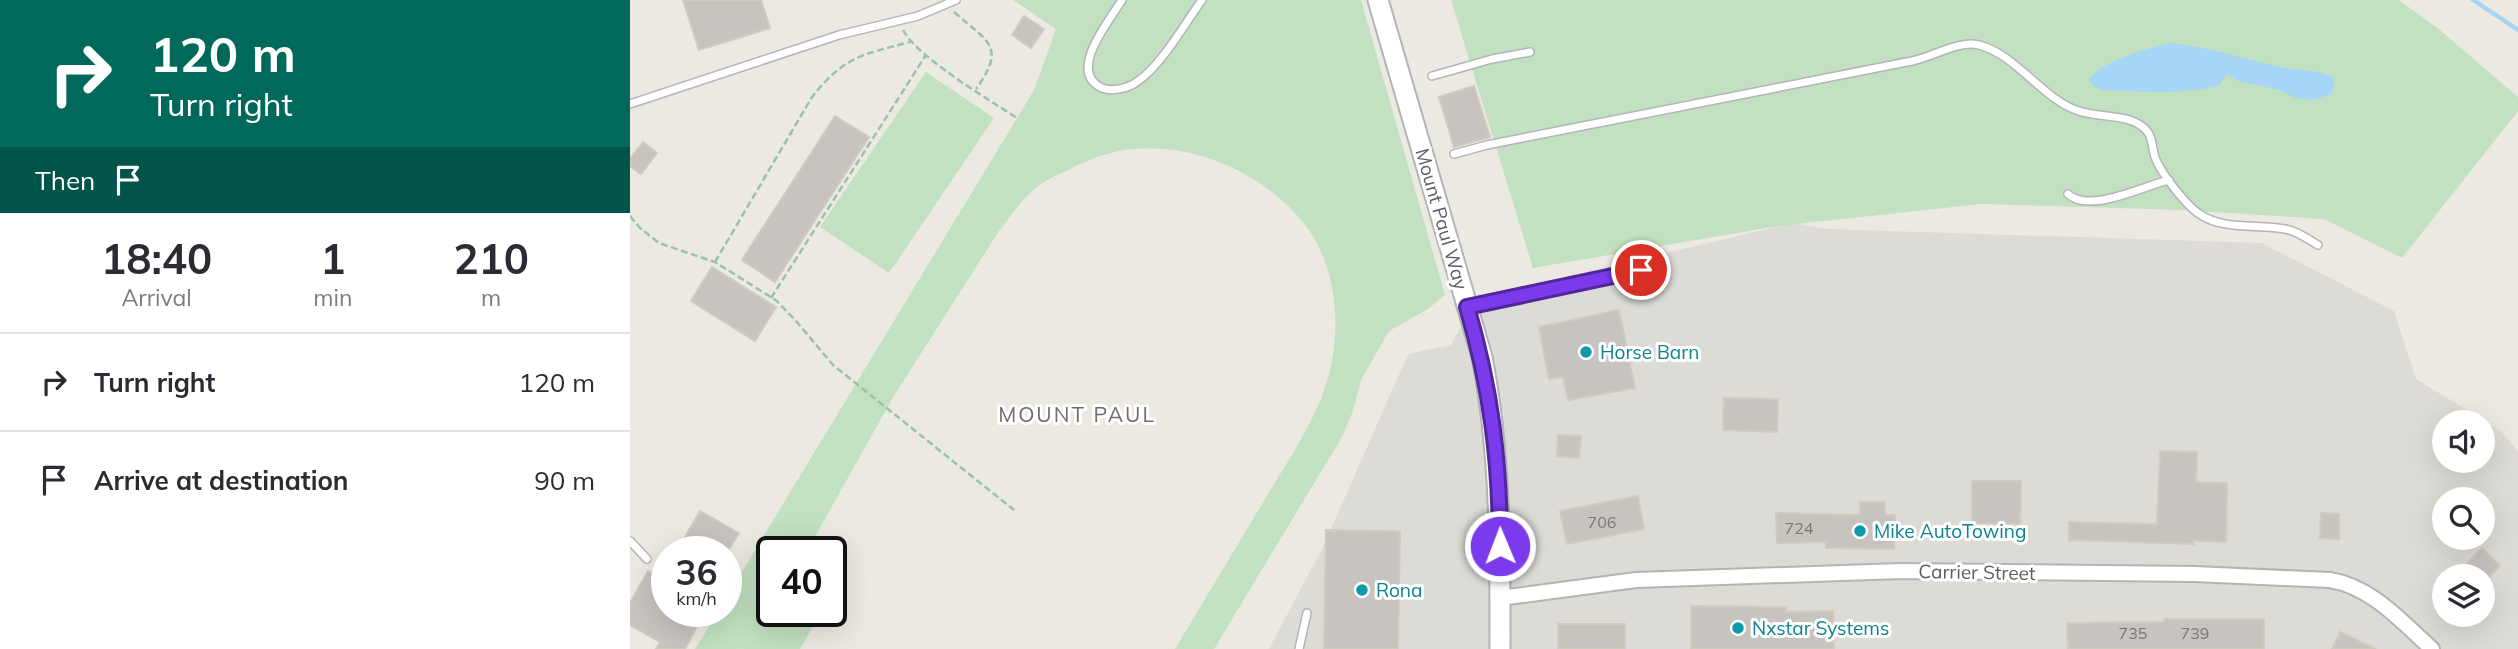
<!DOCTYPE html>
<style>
:root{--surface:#fff;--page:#f2f2f3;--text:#2b2b33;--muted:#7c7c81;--line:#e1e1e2}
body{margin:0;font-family:Mulish,sans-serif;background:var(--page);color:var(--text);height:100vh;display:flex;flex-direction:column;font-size:26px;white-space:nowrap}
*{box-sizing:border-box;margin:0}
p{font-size:23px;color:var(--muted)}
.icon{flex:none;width:38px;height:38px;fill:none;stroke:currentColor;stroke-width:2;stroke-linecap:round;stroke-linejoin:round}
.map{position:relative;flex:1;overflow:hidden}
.side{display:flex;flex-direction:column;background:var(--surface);width:630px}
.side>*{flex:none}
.top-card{background:#00695c;color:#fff;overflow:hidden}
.controls{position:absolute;left:1802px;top:410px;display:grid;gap:14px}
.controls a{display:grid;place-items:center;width:63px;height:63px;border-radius:50%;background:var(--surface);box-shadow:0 7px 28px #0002;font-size:35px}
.speed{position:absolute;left:21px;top:536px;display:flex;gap:14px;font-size:35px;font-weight:700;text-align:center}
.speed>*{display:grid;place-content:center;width:91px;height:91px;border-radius:50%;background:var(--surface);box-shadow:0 7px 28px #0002;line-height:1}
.speed small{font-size:18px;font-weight:400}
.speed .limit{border:4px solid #111;border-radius:10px;background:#fff;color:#111}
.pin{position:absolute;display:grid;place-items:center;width:60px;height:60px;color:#fff;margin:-30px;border:4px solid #fff;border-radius:50%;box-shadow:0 2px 7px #0007}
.me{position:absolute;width:77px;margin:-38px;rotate:359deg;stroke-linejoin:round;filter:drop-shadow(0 0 5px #0008)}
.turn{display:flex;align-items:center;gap:24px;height:147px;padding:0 35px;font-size:32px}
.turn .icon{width:91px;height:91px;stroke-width:2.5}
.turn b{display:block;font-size:49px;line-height:60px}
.then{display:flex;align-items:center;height:66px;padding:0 35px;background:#0003;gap:14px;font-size:26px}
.eta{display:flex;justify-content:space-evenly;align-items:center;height:119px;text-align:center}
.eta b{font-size:42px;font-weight:700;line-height:49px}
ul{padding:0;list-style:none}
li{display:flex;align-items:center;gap:21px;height:98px;padding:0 35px;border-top:2px solid var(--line)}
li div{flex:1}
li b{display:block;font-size:26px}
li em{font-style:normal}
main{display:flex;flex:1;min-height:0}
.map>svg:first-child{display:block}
.industrial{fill:#dddbd6;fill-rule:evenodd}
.green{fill:#c1e1c0}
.water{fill:#a7d5f6}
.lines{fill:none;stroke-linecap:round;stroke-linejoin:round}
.stream{stroke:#a7d5f6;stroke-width:4.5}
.building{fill:#c7c4bf;stroke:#d0cbc1;stroke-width:2}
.lane-casing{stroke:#b2b4b8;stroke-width:10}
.street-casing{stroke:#b2b4b8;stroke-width:18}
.secondary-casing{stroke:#b1b5b8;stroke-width:23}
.path{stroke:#9ac2a5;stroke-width:2.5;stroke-dasharray:7 3.5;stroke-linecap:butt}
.lane{stroke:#fff;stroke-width:7}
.street{stroke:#fff;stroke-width:14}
.secondary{stroke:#fff;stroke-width:19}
.route-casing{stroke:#51269a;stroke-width:18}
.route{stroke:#7c3aed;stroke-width:12}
.culture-dot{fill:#0f9aa8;stroke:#fff;stroke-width:2.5}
.labels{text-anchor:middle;stroke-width:6;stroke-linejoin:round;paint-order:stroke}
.number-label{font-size:16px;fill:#757878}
.street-label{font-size:19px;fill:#5a5e61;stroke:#fff}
.culture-label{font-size:19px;fill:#0d838f;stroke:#fff;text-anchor:start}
.neighbourhood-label{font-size:21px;letter-spacing:2px;fill:#6b6f73;stroke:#fff}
</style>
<main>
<section class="side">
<div class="top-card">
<div class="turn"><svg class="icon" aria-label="right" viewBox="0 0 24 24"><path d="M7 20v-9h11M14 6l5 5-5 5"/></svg><div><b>120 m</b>Turn right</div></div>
<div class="then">Then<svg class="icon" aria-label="arrive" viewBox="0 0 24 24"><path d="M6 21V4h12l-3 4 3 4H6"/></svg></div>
</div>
<div class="eta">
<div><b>18:40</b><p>Arrival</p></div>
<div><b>1</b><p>min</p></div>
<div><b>210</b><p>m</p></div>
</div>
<ul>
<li><svg class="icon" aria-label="right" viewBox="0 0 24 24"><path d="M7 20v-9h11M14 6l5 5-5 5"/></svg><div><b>Turn right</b></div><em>120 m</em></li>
<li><svg class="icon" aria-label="arrive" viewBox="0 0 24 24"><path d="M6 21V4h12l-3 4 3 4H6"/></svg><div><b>Arrive at destination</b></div><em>90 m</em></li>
</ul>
</section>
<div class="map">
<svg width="1888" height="649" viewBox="0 0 1888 649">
<rect width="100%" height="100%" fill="#ece9e2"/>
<path class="industrial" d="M1163,223L1198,229L1632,243L1764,311L1786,379L1871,431L1888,452V649H639L694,545L778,354L821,345L839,312L862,294ZM1815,422H1853V460H1815ZM1815,499H1853V537H1815ZM1815,576H1853V614H1815Z"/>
<g class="green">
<path d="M383,0H731L815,295L798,309L759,331L731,380L723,411L712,437L584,649H545C574,601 603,552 632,504C661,455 698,406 704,347C709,307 701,259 676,226C635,172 557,138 489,151C470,155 451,163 434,172C427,175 418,179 411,184C394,196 381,215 369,231L262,399L177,551H142V611H192L170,649H65L89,611H96V598L404,90L426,29Z"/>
<path d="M821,0H1769L1810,30L1888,97V111L1772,258L1694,219L1553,210L1351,204L1148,226L903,268Z"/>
<path d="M296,72L364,118L259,273L190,227Z"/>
</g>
<path class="water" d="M1539,43C1579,46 1617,61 1656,68C1673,71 1689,70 1704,78V87L1701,94L1684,100L1665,98L1650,90L1609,81L1598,75L1593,78L1591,84C1565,96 1501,91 1471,90L1463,86L1458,79C1477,59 1513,50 1539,43Z"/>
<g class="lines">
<path class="stream" d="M1843,0L1888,30"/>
</g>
<g class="building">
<path d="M53,0H131L140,28L69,50Z"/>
<path d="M394,16L414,29L401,48L382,35Z"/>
<path d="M844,86L860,137L824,147L809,97Z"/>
<path d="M205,116L239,137L145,282L112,260Z"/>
<path d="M13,142L27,153L11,174L0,166V159Z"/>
<path d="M82,267L146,307L125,341L61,301Z"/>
<path d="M989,310L1005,388L938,400L933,377L919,379L909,327Z"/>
<path d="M1094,398L1148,399L1147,432L1093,430Z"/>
<path d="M928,435L951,436L949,458L927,456Z"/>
<path d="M1530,451L1567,452L1566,482L1597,483L1596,542L1564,541V544L1439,540V522L1527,524Z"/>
<path d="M1342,481H1391L1390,524L1342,523Z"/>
<path d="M1008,496L1014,529L937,544L930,511Z"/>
<path d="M1230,502H1255V515H1265L1264,549L1196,548V542L1147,543L1146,513L1230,515Z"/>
<path d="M70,511L109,533L98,551H47Z"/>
<path d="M1691,513L1709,514V539L1690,538Z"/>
<path d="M696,530L770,531L768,649H694Z"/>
<path d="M1852,548L1870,566L1860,576H1825Z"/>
<path d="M18,571L37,581V611H75L55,649H26L30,642L0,625V603Z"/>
<path d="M1061,606L1156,607V612L1203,611L1204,649H1061Z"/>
<path d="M1534,619H1634V649H1438L1437,623L1534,622Z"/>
<rect x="928" y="624" width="67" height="25"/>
<path d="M1710,632L1746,649H1702Z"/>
</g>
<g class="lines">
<defs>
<g id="lane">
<path d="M492,0C480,20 436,72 472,88C483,92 499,88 508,81C530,67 556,22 572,0"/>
<path d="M802,76L862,59L900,52"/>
<path d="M0,104L209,35L288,16L326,0"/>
<path d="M824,154L857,145L1282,61C1303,57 1328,40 1349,45C1385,54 1411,97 1446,110C1468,119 1501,112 1517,131C1523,138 1522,149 1525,157C1530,172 1557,207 1571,215C1594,230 1628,224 1655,229C1667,231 1678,239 1688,245"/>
<path d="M1438,194C1459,214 1513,186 1539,180"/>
<path d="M838,307L1011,270"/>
<path d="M0,541L17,559"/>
<path d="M669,649L677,613"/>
</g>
<path id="street" d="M870,598L1006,580L1271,571L1565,574L1700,580C1742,587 1771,621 1802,649"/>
<path id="secondary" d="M748,0L852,357C871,454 870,551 870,649"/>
</defs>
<use href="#lane" class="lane-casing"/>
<use href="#street" class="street-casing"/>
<use href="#secondary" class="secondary-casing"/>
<g class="path">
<path d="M324,12C358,42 377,46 346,89"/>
<path d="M273,30C287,57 358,99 387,118"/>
<path d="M0,216L10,228L29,243L85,262L147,301L166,321L203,365L384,510"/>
<path d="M85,262L182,97C215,56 231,55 280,42"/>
<path d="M141,298L296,55"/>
</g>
<use href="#lane" class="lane"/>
<use href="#street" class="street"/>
<use href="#secondary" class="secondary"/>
</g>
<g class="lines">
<defs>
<path id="route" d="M870,546C870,461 861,389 837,307L1011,270"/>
</defs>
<use href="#route" class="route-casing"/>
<use href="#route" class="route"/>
</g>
<g class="culture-dot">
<circle cx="956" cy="352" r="7"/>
<circle cx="1230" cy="531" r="7"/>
<circle cx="732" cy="590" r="7"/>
<circle cx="1108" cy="628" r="7"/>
</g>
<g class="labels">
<g class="number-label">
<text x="972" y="528">706</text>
<text x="1169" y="534">724</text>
<text x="1503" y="639">735</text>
<text x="1565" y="639">739</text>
</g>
<g class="street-label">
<text transform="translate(812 219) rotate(74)" y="7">Mount Paul Way</text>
<text transform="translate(1347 572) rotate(1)" y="7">Carrier Street</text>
</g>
<g class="culture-label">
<text x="970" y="359">Horse Barn</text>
<text x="1244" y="538">Mike AutoTowing</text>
<text x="746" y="597">Rona</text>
<text x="1122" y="635">Nxstar Systems</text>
</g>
<g class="neighbourhood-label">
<text x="447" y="422">MOUNT PAUL</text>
</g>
</g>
</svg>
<div class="controls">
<a><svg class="icon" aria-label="sound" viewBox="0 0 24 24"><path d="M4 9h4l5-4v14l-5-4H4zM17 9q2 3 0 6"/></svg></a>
<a><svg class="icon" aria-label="search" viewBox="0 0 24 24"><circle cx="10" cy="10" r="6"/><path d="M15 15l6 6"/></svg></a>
<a><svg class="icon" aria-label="layers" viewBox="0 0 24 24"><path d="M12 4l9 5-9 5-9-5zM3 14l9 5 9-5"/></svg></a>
</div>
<div class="speed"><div>36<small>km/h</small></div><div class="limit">40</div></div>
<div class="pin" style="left:1011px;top:270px;background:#d93025"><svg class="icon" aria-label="arrive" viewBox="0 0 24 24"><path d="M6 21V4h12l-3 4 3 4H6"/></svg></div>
<svg class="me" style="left:870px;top:546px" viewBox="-20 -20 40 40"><circle r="17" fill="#7c3aed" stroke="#fff" stroke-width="3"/><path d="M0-11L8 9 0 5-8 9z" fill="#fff"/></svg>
</div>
</main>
